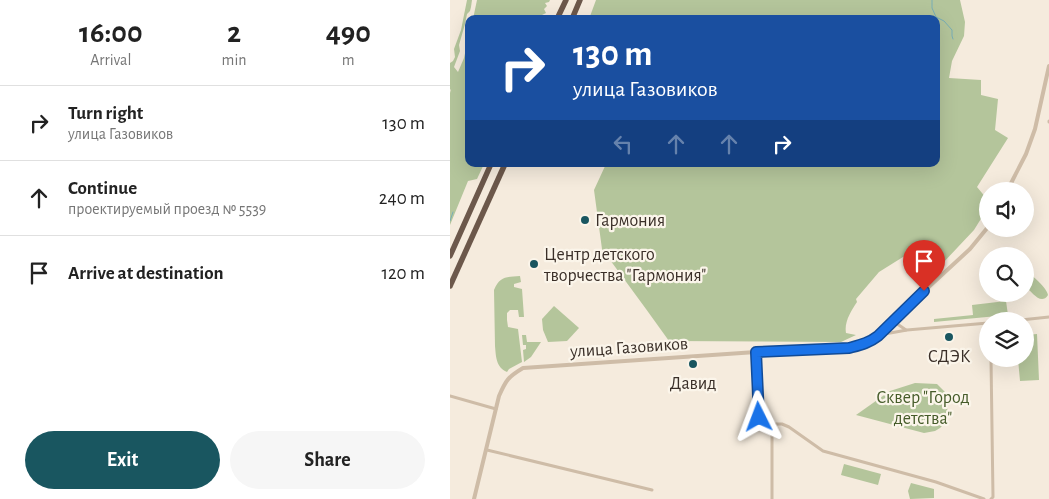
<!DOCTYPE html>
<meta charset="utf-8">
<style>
:root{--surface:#fff;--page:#f6f6f6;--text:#222;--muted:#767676;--line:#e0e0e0;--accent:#195660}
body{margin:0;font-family:"Alegreya Sans",sans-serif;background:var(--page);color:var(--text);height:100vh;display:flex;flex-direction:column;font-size:19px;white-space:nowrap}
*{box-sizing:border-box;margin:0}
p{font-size:16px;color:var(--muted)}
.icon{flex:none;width:28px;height:28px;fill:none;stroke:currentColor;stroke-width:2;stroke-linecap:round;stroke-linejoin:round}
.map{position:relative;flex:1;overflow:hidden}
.details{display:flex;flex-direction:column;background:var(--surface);width:450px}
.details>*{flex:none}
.top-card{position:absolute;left:15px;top:15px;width:475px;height:152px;border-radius:10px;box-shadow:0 5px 20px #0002;background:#1a4fa0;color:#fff;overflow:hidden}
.buttons{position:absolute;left:529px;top:182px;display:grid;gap:10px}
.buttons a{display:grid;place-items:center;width:55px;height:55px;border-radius:50%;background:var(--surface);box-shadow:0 5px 20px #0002;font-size:25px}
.pin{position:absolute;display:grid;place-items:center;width:42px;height:42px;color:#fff;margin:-51px -21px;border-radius:50% 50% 50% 0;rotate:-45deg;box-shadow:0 0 5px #0007}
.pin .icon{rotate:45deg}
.me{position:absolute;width:55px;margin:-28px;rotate:357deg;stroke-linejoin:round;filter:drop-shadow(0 0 4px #0008)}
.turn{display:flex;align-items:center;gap:18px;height:105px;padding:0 25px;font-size:22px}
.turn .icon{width:65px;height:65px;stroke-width:2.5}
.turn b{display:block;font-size:35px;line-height:42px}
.lanes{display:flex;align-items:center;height:48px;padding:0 25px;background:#0003;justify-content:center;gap:25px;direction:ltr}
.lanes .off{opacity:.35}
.eta{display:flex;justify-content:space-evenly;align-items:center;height:85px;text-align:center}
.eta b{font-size:30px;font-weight:700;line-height:35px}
.primary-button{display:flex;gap:10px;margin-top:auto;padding:10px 25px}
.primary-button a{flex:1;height:58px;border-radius:30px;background:var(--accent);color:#fff;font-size:20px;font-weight:700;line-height:58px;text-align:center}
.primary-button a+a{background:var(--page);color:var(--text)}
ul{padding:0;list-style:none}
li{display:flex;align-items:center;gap:15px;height:75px;padding:0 25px;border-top:1px solid var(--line)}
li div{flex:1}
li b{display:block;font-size:19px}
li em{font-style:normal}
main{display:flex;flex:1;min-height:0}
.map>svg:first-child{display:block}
.green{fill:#b4c59b}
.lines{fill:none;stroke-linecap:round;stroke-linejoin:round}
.stream{stroke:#78aeb5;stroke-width:1}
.minor{stroke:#cebca7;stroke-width:3}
.tertiary{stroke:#cebca7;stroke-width:4}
.trunk{stroke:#6c584b;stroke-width:5.5}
.route-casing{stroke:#114b97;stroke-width:12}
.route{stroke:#1a73e8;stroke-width:9}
.poi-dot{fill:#195660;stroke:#fbf5ea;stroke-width:2}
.labels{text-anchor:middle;stroke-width:4.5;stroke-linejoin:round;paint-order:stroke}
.poi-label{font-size:18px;fill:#3a2f28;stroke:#fbf5ea;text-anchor:start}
.street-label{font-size:18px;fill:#3a2f28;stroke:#fbf5ea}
.park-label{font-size:18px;fill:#455b29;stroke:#fbf5ea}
</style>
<main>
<section class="details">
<div class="eta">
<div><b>16:00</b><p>Arrival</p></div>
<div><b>2</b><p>min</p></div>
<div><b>490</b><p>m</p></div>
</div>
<ul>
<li><svg class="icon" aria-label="right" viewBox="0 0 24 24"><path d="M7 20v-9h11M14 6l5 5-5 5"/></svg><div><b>Turn right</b><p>улица Газовиков</p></div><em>130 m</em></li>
<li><svg class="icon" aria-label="ahead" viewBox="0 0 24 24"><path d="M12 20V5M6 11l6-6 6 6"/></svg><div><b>Continue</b><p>проектируемый проезд № 5539</p></div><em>240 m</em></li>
<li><svg class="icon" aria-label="arrive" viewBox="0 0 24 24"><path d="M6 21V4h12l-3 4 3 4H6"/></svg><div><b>Arrive at destination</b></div><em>120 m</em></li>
</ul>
<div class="primary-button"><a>Exit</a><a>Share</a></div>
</section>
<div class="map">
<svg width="599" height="499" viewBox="0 0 599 499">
<rect width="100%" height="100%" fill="#f5ebdd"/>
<g class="green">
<path d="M17,0H22L21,7L20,11L17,14L15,24L9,45L10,51L4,67L8,72L14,58L19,35V164H34L27,179L18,181L0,225V93L1,89L0,90V63L3,61L5,57L4,49L11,30Z"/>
<path d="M27,0H100L99,2L95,3L97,6L94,9L96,13L92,15L89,19H23Z"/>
<path d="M146,0H510L515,22L514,36L502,61L499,78L531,80V95L548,99L545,130L558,138L527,187L537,199V209L524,230L492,264L469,247L429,272L406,299L407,302C401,311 394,322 396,333L406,335L391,342L219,341L196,309L152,249L144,190L156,164H486V19H139Z"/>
<path d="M575,272C582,274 597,288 598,295C591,306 582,292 575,286Z"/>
<path d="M70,276L71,282L64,284V287L72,289L74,317H69L68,310H60L57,313V320L58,327L68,329L72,362L59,369L57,372C46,367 46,357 45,346L44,290C50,276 56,277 70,276Z"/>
<path d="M556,301L558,315L484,322V319L523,315L522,305Z"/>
<path d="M104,306L129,328L117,341L98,342L93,330L92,319Z"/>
<path d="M587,334L589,380L570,381L568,359H575V335Z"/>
<path d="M72,335H76L77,342H91L81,357L74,362L73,350L76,349V345H73Z"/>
<path d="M465,383L487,384L496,393L498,417L495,423L490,428L485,431L474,433L406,415L440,391Z"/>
<path d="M394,464L431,474L428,485L391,475Z"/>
<path d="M461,483L484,489V498L460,499L458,491Z"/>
</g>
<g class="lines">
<g class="stream">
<path d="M482,0V8L486,17L494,21L502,30V36L503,39"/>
<path d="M0,221L3,212"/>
</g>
<g class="minor">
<path d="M599,121V122"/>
<path d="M443,321L456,330"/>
<path d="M560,321L599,317"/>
<path d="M429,335L457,330L538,323"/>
<path d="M306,352L309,417L312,422L316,424H332L339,427L373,451L486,482L534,499"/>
<path d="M541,359L543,497L541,499"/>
<path d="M0,396L46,409"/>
<path d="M322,424V499"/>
<path d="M37,450L202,490"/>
</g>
<g class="tertiary">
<path d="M557,191L576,154L585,129L599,66"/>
<path d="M24,499L49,396C56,380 58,377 73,368L306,352L399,348L412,345L421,341L428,336L457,307L520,249L538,227"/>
</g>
<g class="trunk">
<path d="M107,19L116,0"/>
<path d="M122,19L130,0"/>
<path d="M0,256L41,164"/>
<path d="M0,286L55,164"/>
</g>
</g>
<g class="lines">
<defs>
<path id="route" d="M309,417L306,352L399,348C410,345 419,343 428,336L474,291"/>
</defs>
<use href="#route" class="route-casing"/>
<use href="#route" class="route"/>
</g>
<g class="poi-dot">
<circle cx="135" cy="220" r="5"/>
<circle cx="84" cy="264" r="5"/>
<circle cx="499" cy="337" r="5"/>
<circle cx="243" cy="364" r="5"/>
</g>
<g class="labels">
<g class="poi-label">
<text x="145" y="226">Гармония</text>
<text x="94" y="260">Центр детского<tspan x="94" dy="21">творчества "Гармония"</tspan></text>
<text x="499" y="362" text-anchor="middle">СДЭК</text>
<text x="243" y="389" text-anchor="middle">Давид</text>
</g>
<g class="street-label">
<text transform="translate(179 347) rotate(-4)" y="6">улица Газовиков</text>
</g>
<g class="park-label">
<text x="473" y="403">Сквер "Город<tspan x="473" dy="21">детства"</tspan></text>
</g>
</g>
</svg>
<div class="buttons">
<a><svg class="icon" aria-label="sound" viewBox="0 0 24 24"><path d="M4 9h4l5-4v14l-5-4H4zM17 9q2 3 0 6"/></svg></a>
<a><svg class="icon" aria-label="search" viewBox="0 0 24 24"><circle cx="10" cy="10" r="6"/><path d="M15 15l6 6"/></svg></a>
<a><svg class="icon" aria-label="layers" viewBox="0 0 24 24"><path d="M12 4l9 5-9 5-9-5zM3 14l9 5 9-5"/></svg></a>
</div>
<div class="pin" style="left:474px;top:291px;background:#d93025"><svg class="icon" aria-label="arrive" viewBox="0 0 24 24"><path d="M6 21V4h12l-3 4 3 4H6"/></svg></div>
<svg class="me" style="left:309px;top:417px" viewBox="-20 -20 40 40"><path d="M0-17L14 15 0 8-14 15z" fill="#1a73e8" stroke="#fff" stroke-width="4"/></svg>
<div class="top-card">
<div class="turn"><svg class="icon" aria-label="right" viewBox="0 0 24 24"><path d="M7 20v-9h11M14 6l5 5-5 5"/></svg><div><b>130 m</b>улица Газовиков</div></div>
<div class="lanes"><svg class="icon off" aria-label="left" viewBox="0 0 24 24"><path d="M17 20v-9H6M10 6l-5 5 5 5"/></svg><svg class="icon off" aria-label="ahead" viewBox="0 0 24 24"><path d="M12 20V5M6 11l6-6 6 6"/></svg><svg class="icon off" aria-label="ahead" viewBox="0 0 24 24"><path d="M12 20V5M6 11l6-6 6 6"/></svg><svg class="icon" aria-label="right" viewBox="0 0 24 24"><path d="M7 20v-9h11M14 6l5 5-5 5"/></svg></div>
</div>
</div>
</main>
